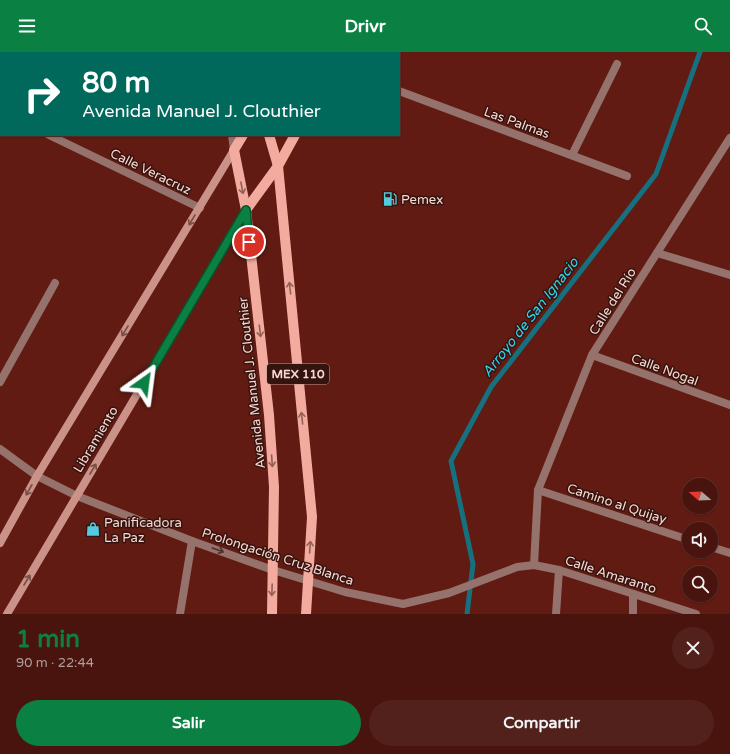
<!DOCTYPE html>
<html lang="es">
<meta charset="utf-8">
<style>
:root{--surface:#49140e;--page:#53211c;--text:#f1f3f6;--muted:#b19e9e;--line:#61332e;--accent:#0b8043}
body{margin:0;font-family:"Varela Round",sans-serif;background:var(--page);color:var(--text);height:100vh;display:flex;flex-direction:column;font-size:15px;white-space:nowrap}
*{box-sizing:border-box;margin:0}
p{font-size:13px;color:var(--muted)}
.icon{flex:none;width:22px;height:22px;fill:none;stroke:currentColor;stroke-width:2;stroke-linecap:round;stroke-linejoin:round}
.map{position:relative;height:562px;overflow:hidden}
.side{display:flex;flex-direction:column;background:var(--surface);flex:1}
.side>*{flex:none}
.banner{position:absolute;left:0px;top:0px;width:400px;height:84px;box-shadow:0 1px 3px #0004,0 0 0 1px var(--line);background:#00695c;color:#fff;overflow:hidden}
.needle{width:26px;rotate:289deg}
.buttons{position:absolute;left:682px;top:426px;display:grid;gap:8px}
.buttons a{display:grid;place-items:center;width:36px;height:36px;border-radius:50%;background:var(--surface);box-shadow:0 1px 3px #0004,0 0 0 1px var(--line);font-size:20px}
.pin{position:absolute;display:grid;place-items:center;width:34px;height:34px;color:#fff;margin:-17px;border:2px solid #fff;border-radius:50%;box-shadow:0 1px 4px #0007}
.me{position:absolute;width:44px;margin:-22px;rotate:31deg;stroke-linejoin:round;filter:drop-shadow(0 0 3px #0008)}
.turn{display:flex;align-items:center;gap:14px;height:84px;padding:0 16px;font-size:18px}
.turn .icon{width:52px;height:52px;stroke-width:2.5}
.turn b{display:block;font-size:28px;line-height:34px}
.round{display:grid;place-items:center;flex:none;width:42px;height:42px;border-radius:21px;background:var(--page)}
.summary{display:flex;align-items:center;justify-content:space-between;height:68px;padding:0 16px}
h1{font-size:24px;font-weight:700;line-height:30px;color:var(--accent)}
.cta{display:flex;gap:8px;margin-top:auto;padding:8px 16px}
.cta a{flex:1;height:46px;border-radius:24px;background:var(--accent);color:#fff;font-size:16px;font-weight:700;line-height:46px;text-align:center}
.cta a+a{background:var(--page);color:var(--text)}
header{display:flex;justify-content:space-between;align-items:center;height:52px;padding:0 16px;background:var(--accent);color:#fff;font-size:18px;font-weight:700}
.map>svg:first-child{display:block}
.lines{fill:none;stroke-linecap:round;stroke-linejoin:round}
.stream{stroke:#15717f;stroke-width:5}
.minor{stroke:#95726b;stroke-width:8}
.tertiary{stroke:#95726b;stroke-width:8}
.secondary{stroke:#ca9288;stroke-width:8}
.primary{stroke:#f2ab9e;stroke-width:10}
.oneway{stroke:#926056}
.oneway2{stroke:#774d45}
.oneway3{stroke:#50302b}
.route-casing{stroke:#07532c;stroke-width:10}
.route{stroke:#0b8043;stroke-width:7}
.labels{text-anchor:middle;stroke-width:3;stroke-linejoin:round;paint-order:stroke}
.shield{fill:#33140f;stroke:#bf9c97;stroke-width:1}
.shield-label{font-size:12px;font-weight:bold;fill:#fbd7d1}
.street-label{font-size:13px;fill:#fbd7d1;stroke:#33140f}
.poi-label{font-size:13px;fill:#fbd7d1;stroke:#33140f;text-anchor:start}
.water-label{font-size:14px;font-style:italic;fill:#2fd7f1;stroke:#33140f}
</style>
<header><svg class="icon" aria-label="menu" viewBox="0 0 24 24"><path d="M4 6h16M4 12h16M4 18h16"/></svg>Drivr<svg class="icon" aria-label="search" viewBox="0 0 24 24"><circle cx="10" cy="10" r="6"/><path d="M15 15l6 6"/></svg></header>
<div class="map">
<svg width="730" height="562" viewBox="0 0 730 562">
<rect width="100%" height="100%" fill="#611b12"/>
<g class="lines">
<path class="stream" d="M467,562L473,512L451,409L491,335L656,122L700,0"/>
<g class="minor">
<path d="M399,39L627,124"/>
<path d="M0,60H1"/>
<path d="M49,83L200,156"/>
<path d="M572,103L617,12"/>
<path d="M657,201L730,223"/>
<path d="M592,303L730,353"/>
<path d="M0,330L55,231"/>
<path d="M0,397L37,424L77,444L192,489L273,518L345,540L403,552L449,541L517,515L534,513L559,518L696,562"/>
<path d="M538,438L689,488"/>
<path d="M711,495L730,501"/>
<path d="M534,513L538,438L592,303L730,86"/>
<path d="M633,542V562"/>
<path d="M180,562L192,489"/>
<path d="M556,562L559,518"/>
</g>
<g class="tertiary">
<path d="M223,0V1"/>
<path d="M255,0V1"/>
<path d="M232,83L234,98"/>
</g>
<g class="secondary">
<path d="M0,491L37,424L234,98"/>
<path d="M7,562L246,158"/>
</g>
<g class="primary">
<path d="M290,1V0"/>
<path d="M342,1V0"/>
<path d="M243,83L234,98L246,158L269,363L274,435L272,562"/>
<path d="M269,83L278,114L312,465L306,562"/>
<path d="M246,158L278,114L295,83"/>
</g>
</g>
<defs><path id="oneway-shaft" d="M-6 0H5M1.5-3L5.5 0L1.5 3" fill="none" stroke-width="1.6" stroke-linecap="round" stroke-linejoin="round"/></defs>
<g class="oneway">
<use href="#oneway-shaft" transform="translate(242 136) rotate(79)"/>
<use href="#oneway-shaft" transform="translate(290 236) rotate(-96)"/>
<use href="#oneway-shaft" transform="translate(260 279) rotate(83)"/>
<use href="#oneway-shaft" transform="translate(302 366) rotate(-96)"/>
<use href="#oneway-shaft" transform="translate(272 409) rotate(86)"/>
<use href="#oneway-shaft" transform="translate(310 495) rotate(-86)"/>
<use href="#oneway-shaft" transform="translate(272 538) rotate(92)"/>
</g>
<g class="oneway2">
<use href="#oneway-shaft" transform="translate(192 168) rotate(121)"/>
<use href="#oneway-shaft" transform="translate(125 279) rotate(121)"/>
<use href="#oneway-shaft" transform="translate(93 417) rotate(-59)"/>
<use href="#oneway-shaft" transform="translate(29 438) rotate(119)"/>
<use href="#oneway-shaft" transform="translate(27 528) rotate(-59)"/>
</g>
<use class="oneway3" href="#oneway-shaft" transform="translate(218 498) rotate(20)"/>
<g class="lines">
<defs>
<path id="route" d="M144,331L246,158L249,190"/>
</defs>
<use href="#route" class="route-casing"/>
<use href="#route" class="route"/>
</g>
<defs>
<symbol id="fuel-bare" viewBox="-9 -9 18 18"><path d="M-5.5-6h7V0h2V4h1.3V-2.5L3-4.5l.8-.8L6-3V5H2.5V1h-1V6h-7ZM-4.2-4.7v3.2H.2V-4.7Z" fill="#54cade" stroke="#33140f" stroke-width="2.5" paint-order="stroke"/></symbol>
<symbol id="shop-bare" viewBox="-9 -9 18 18"><path d="M-5-2.5h2.3a2.7 3.5 0 0 1 5.4 0H5L5.5 6h-11ZM-1.5-2.5h3a1.5 2.3 0 0 0-3 0Z" fill="#54cade" stroke="#33140f" stroke-width="2.5" paint-order="stroke"/></symbol>
</defs>
<g fill-rule="evenodd">
<use href="#fuel-bare" x="380" y="137" width="20" height="20"/>
<use href="#shop-bare" x="83" y="467" width="20" height="20"/>
</g>
<g class="labels">
<rect class="shield" x="267" y="312" width="62" height="20" rx="3"/>
<g class="shield-label">
<text x="298" y="326">MEX 110</text>
</g>
<g class="street-label">
<text transform="translate(517 70) rotate(20)" y="5">Las Palmas</text>
<text transform="translate(151 119) rotate(26)" y="5">Calle Veracruz</text>
<text transform="translate(612 249) rotate(-58)" y="5">Calle del Río</text>
<text transform="translate(665 317) rotate(20)" y="5">Calle Nogal</text>
<text transform="translate(251 331) rotate(-96)" y="5">Avenida Manuel J. Clouthier</text>
<text transform="translate(95 387) rotate(-59)" y="5">Libramiento</text>
<text transform="translate(617 451) rotate(18)" y="5">Camino al Quijay</text>
<text transform="translate(278 504) rotate(18)" y="5">Prolongación Cruz Blanca</text>
<text transform="translate(611 522) rotate(18)" y="5">Calle Amaranto</text>
</g>
<g class="poi-label">
<text x="401" y="152">Pemex</text>
<text x="104" y="475">Panificadora<tspan x="104" dy="15">La Paz</tspan></text>
</g>
<g class="water-label">
<text transform="translate(530 265) rotate(-52)" y="5">Arroyo de San Ignacio</text>
</g>
</g>
</svg>
<div class="buttons">
<a><svg class="needle" viewBox="-14 -14 28 28"><path d="M0-13l5 13h-10z" fill="#e53935"/><path d="M0 13l5-13h-10z" fill="#b19e9e"/></svg></a>
<a><svg class="icon" aria-label="sound" viewBox="0 0 24 24"><path d="M4 9h4l5-4v14l-5-4H4zM17 9q2 3 0 6"/></svg></a>
<a><svg class="icon" aria-label="search" viewBox="0 0 24 24"><circle cx="10" cy="10" r="6"/><path d="M15 15l6 6"/></svg></a>
</div>
<div class="pin" style="left:249px;top:190px;background:#d93025"><svg class="icon" aria-label="arrive" viewBox="0 0 24 24"><path d="M6 21V4h12l-3 4 3 4H6"/></svg></div>
<svg class="me" style="left:144px;top:331px" viewBox="-20 -20 40 40"><path d="M0-17L14 15 0 8-14 15z" fill="#0b8043" stroke="#fff" stroke-width="4"/></svg>
<div class="banner">
<div class="turn"><svg class="icon" aria-label="right" viewBox="0 0 24 24"><path d="M7 20v-9h11M14 6l5 5-5 5"/></svg><div><b>80 m</b>Avenida Manuel J. Clouthier</div></div>
</div>
</div>
<section class="side">
<div class="summary"><div><h1>1 min</h1><p>90 m · 22:44</p></div><a class="round"><svg class="icon" aria-label="close" viewBox="0 0 24 24"><path d="M6 6l12 12M18 6L6 18"/></svg></a></div>
<div class="cta"><a>Salir</a><a>Compartir</a></div>
</section>
